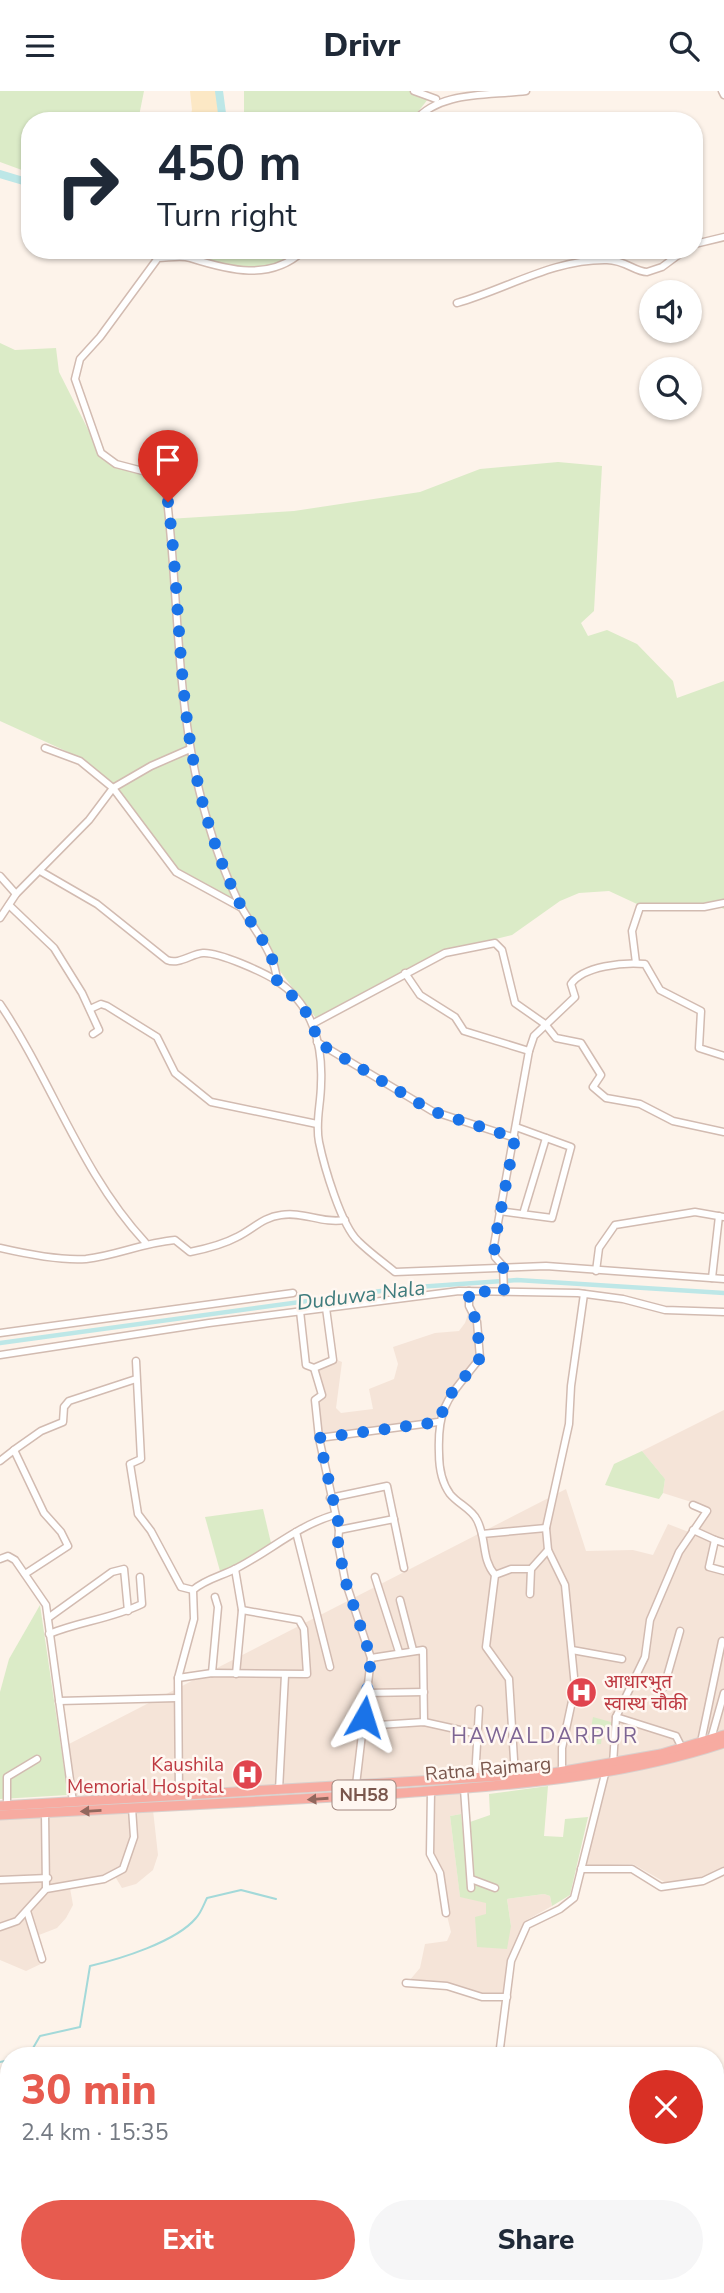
<!DOCTYPE html>
<meta charset="utf-8">
<style>
:root{--surface:#fff;--page:#f6f6f7;--text:#1f2937;--muted:#747a83;--accent:#e75b4f}
body{margin:0;font-family:"Nunito Sans","Noto Sans Devanagari",sans-serif;background:var(--page);color:var(--text);height:100vh;display:flex;flex-direction:column;font-size:26px;white-space:nowrap}
*{box-sizing:border-box;margin:0}
p{font-size:23px;color:var(--muted)}
.icon{flex:none;width:38px;height:38px;fill:none;stroke:currentColor;stroke-width:2;stroke-linecap:round;stroke-linejoin:round}
.map{position:relative;flex:1;overflow:hidden}
.details{position:absolute;left:0px;top:1956px;width:724px;height:247px;display:flex;flex-direction:column;background:var(--surface);border-radius:28px 28px 0 0;box-shadow:0 2px 5px #0004}
.details>*{flex:none}
.hud{position:absolute;left:21px;top:21px;width:682px;height:147px;border-radius:28px;box-shadow:0 2px 5px #0004;background:#fff;color:var(--text);overflow:hidden}
.fabs{position:absolute;left:639px;top:189px;display:grid;gap:14px}
.fabs a{display:grid;place-items:center;width:63px;height:63px;border-radius:50%;background:var(--surface);box-shadow:0 2px 5px #0004;font-size:35px}
.pin{position:absolute;display:grid;place-items:center;width:60px;height:60px;color:#fff;margin:-72px -30px;border-radius:50% 50% 50% 0;rotate:-45deg;box-shadow:0 0 7px #0007}
.pin .icon{rotate:45deg}
.me{position:absolute;width:77px;margin:-38px;rotate:6deg;stroke-linejoin:round;filter:drop-shadow(0 0 5px #0008)}
.turn{display:flex;align-items:center;gap:24px;height:147px;padding:0 21px;font-size:32px}
.turn .icon{width:91px;height:91px;stroke-width:2.5}
.turn b{display:block;font-size:49px;line-height:60px}
.round{display:grid;place-items:center;flex:none;width:74px;height:74px;border-radius:37px;background:var(--page)}
.head{display:flex;align-items:center;justify-content:space-between;height:119px;padding:0 21px}
h1{font-size:42px;font-weight:800;line-height:52px;color:var(--accent)}
.action{display:flex;gap:14px;margin-top:auto;padding:14px 21px}
.action a{flex:1;height:80px;border-radius:42px;background:var(--accent);color:#fff;font-size:28px;font-weight:800;line-height:80px;text-align:center}
.action a+a{background:var(--page);color:var(--text)}
header{display:flex;justify-content:space-between;align-items:center;height:91px;padding:0 21px;background:var(--surface);font-size:32px;font-weight:800}
.map>svg:first-child{display:block}
.residential{fill:#f5e4d8}
.green{fill:#dbebc7}
.sand{fill:#fce8c5}
.lines{fill:none;stroke-linecap:round;stroke-linejoin:round}
.stream{stroke:#a3d9d9;stroke-width:2}
.canal{stroke:#bde7e7;stroke-width:4.5}
.river{stroke:#bde7e7;stroke-width:8}
.minor-casing{stroke:#d2bbb1;stroke-width:9}
.highway-casing{stroke:#d9d0cd;stroke-width:11}
.minor{stroke:#fff;stroke-width:6}
.highway{stroke:#f7aba1;stroke-width:9}
.oneway{fill:#92675d}
.route{stroke:#1a73e8;stroke-width:12;stroke-dasharray:0 21.6}
.labels{text-anchor:middle;stroke-width:5;stroke-linejoin:round;paint-order:stroke}
.shield{fill:#fff7f1;stroke:#a1867e;stroke-width:2}
.shield-label{font-size:18px;font-weight:bold;fill:#79564c}
.health-label{font-size:19px;fill:#be3a42;stroke:#fff7f1;text-anchor:start}
.street-label{font-size:19px;fill:#79564c;stroke:#fff7f1}
.water-label{font-size:21px;font-style:italic;fill:#3f7c7d;stroke:#fff7f1}
.neighbourhood-label{font-size:21px;letter-spacing:2px;fill:#7d6594;stroke:#fff7f1}
</style>
<header><svg class="icon" aria-label="menu" viewBox="0 0 24 24"><path d="M4 6h16M4 12h16M4 18h16"/></svg>Drivr<svg class="icon" aria-label="search" viewBox="0 0 24 24"><circle cx="10" cy="10" r="6"/><path d="M15 15l6 6"/></svg></header>
<div class="map">
<svg width="724" height="2202" viewBox="0 0 724 2202">
<rect width="100%" height="100%" fill="#fdf3ea"/>
<g class="residential">
<path d="M469,1220L474,1227L479,1267L447,1305L434,1330L321,1345L318,1307L323,1304L317,1277L335,1268L342,1271L336,1317L341,1322L373,1318L369,1298L394,1288L398,1273L393,1256L435,1242L459,1240L465,1232Z"/>
<path d="M724,1319V1449L697,1437L708,1422L704,1415L663,1402L665,1388L642,1360Z"/>
<path d="M566,1398L586,1460L633,1459L653,1464L668,1433L712,1450L707,1477L724,1483V1639L673,1656L578,1676L73,1708L67,1654Z"/>
<path d="M724,1656V1777L705,1787L668,1793L633,1773L585,1775L606,1686Z"/>
<path d="M461,1701V1723L450,1725L460,1805L486,1811V1824L511,1835L507,1808L544,1803L550,1805L552,1815L525,1830L510,1864L503,1902L485,1903L409,1890L420,1877L425,1853L447,1850L451,1841L433,1767L432,1703Z"/>
<path d="M153,1719L158,1764L153,1779L136,1793L122,1797L116,1787L70,1797L73,1814L66,1827L57,1837L39,1844L45,1871L26,1880L0,1869V1728Z"/>
</g>
<g class="green">
<path d="M0,0H144L138,30H30V82L0,71Z"/>
<path d="M244,0H410L428,8L411,30H244Z"/>
<path d="M174,159H300C285,173 247,183 227,175C206,168 192,162 169,163Z"/>
<path d="M0,252L15,259L56,257L59,281L103,368L115,375L140,381L163,392L168,428L294,420L420,401L480,378L558,371L602,375L594,520L581,532L588,545L607,539L637,553L673,590L677,607L724,590V818L711,812L637,813L609,800L579,802L560,810L512,844L447,860L422,871L323,926L316,927L282,883L238,814L176,778L132,716L102,684L68,661L0,630Z"/>
<path d="M642,1360L665,1388L663,1402L659,1408L605,1394L614,1373Z"/>
<path d="M263,1418L271,1452L232,1479L220,1480L205,1426Z"/>
<path d="M40,1514L68,1704L0,1708V1601L9,1568Z"/>
<path d="M593,1626L611,1631V1645H602L601,1653L588,1654Z"/>
<path d="M548,1695L544,1745L563,1746L565,1728L588,1726L570,1804L552,1815L550,1805L544,1803L507,1808L511,1835L507,1858L477,1856L475,1826L486,1823V1812L460,1806L450,1725L461,1723L469,1799L474,1800L470,1731L490,1724L489,1703Z"/>
</g>
<path class="sand" d="M190,0H216L219,30H189L192,19Z"/>
<g class="lines">
<g class="stream">
<path d="M24,1965L29,1964L40,1945L80,1936L90,1875C120,1868 176,1851 196,1827C201,1822 204,1813 207,1807L241,1799L276,1808"/>
<path d="M0,1971L9,1969"/>
</g>
<path class="canal" d="M0,1252L403,1197L517,1189L724,1202"/>
<g class="river">
<path d="M219,0L223,30"/>
<path d="M0,83L30,92"/>
</g>
<defs>
<g id="minor">
<path d="M414,0L436,8"/>
<path d="M722,0L724,4"/>
<path d="M415,30C439,0 487,5 526,0"/>
<path d="M695,153L724,146"/>
<path d="M457,212C507,198 553,168 607,169C625,169 635,181 647,181L662,176L685,159"/>
<path d="M45,657L80,670L113,697L176,781L242,817"/>
<path d="M40,780L97,813L167,869C179,874 191,863 203,862C219,861 263,881 277,890C312,913 323,953 321,993C321,1013 315,1031 319,1051C324,1075 341,1134 358,1150C369,1161 383,1171 395,1181L546,1175L724,1188"/>
<path d="M0,785L16,803"/>
<path d="M9,814L54,857L82,902L99,939L93,943"/>
<path d="M0,827L16,803L89,729L113,697L151,675L190,658"/>
<path d="M636,872L632,840L640,816H704L724,812"/>
<path d="M405,882L420,904L455,926L464,940L529,960"/>
<path d="M277,890C275,860 251,836 238,810C225,783 214,753 206,725C174,616 180,503 165,392L158,384L116,373L101,362L75,288L80,268L100,246L158,167C168,167 181,164 190,167C228,179 271,191 304,159"/>
<path d="M0,913C52,990 81,1082 145,1151"/>
<path d="M90,918L101,913L107,915L157,946L175,982L211,1011L317,1033"/>
<path d="M314,932L445,862L495,852L502,859L515,912L545,933L556,947L581,952L601,984L593,996L606,1007L640,1013L673,1030L724,1041"/>
<path d="M317,951L432,1020L515,1047"/>
<path d="M499,1120L552,1127L571,1056L516,1036"/>
<path d="M523,1123L546,1047"/>
<path d="M0,1157C26,1163 59,1170 86,1168C118,1164 142,1152 175,1149L190,1161C205,1158 224,1153 237,1146C252,1139 263,1126 281,1124C303,1120 322,1133 345,1129"/>
<path d="M596,1180L599,1157L615,1134L695,1121L724,1126"/>
<path d="M712,1187L719,1125"/>
<path d="M469,1200V1215L477,1231L480,1267C451,1305 437,1312 439,1362C439,1376 442,1392 450,1403C458,1413 472,1418 477,1429C487,1448 481,1468 495,1484L486,1556L509,1588L515,1685"/>
<path d="M504,1201L503,1175L495,1166L494,1154L529,960L534,945L575,906L571,893C583,875 624,871 645,873L660,899L701,920L699,957L724,965"/>
<path d="M326,1217L333,1269L314,1277L322,1304L315,1309L319,1347L339,1439L338,1453L345,1489L371,1567L356,1694"/>
<path d="M300,1220L306,1274L314,1277"/>
<path d="M0,1242L293,1202"/>
<path d="M0,1264L209,1232L459,1200L578,1202L623,1208L665,1219L724,1221"/>
<path d="M136,1270L141,1368L130,1373L138,1423L151,1440L181,1496L193,1499"/>
<path d="M319,1347L438,1331"/>
<path d="M14,1359L41,1340L63,1331L64,1316L69,1310L136,1288"/>
<path d="M0,1370L14,1359L44,1422L61,1441L68,1455L25,1483"/>
<path d="M330,1407L387,1395L404,1477"/>
<path d="M339,1439L394,1428"/>
<path d="M693,1439L715,1449"/>
<path d="M296,1441L330,1576"/>
<path d="M482,1443L546,1437"/>
<path d="M724,1452L715,1449L709,1476L724,1480"/>
<path d="M0,1468L8,1465L15,1469L46,1514L73,1711"/>
<path d="M235,1478L242,1519L236,1583"/>
<path d="M495,1484L511,1478H531"/>
<path d="M375,1486L399,1561"/>
<path d="M530,1503L531,1478L548,1459"/>
<path d="M400,1509L413,1559"/>
<path d="M242,1519L299,1529L304,1538L307,1583L212,1582L178,1587L194,1528L193,1499C205,1488 222,1485 237,1477C270,1460 297,1435 334,1424"/>
<path d="M48,1527L112,1481L124,1478L128,1520"/>
<path d="M49,1543C81,1530 111,1528 142,1513L140,1486"/>
<path d="M572,1559L622,1568"/>
<path d="M371,1567L423,1559L424,1631"/>
<path d="M212,1582L218,1516L215,1506"/>
<path d="M178,1587L179,1705"/>
<path d="M636,1588L664,1596L680,1540"/>
<path d="M366,1602L424,1601"/>
<path d="M59,1610L177,1607"/>
<path d="M616,1626L676,1645L682,1657"/>
<path d="M363,1635L424,1631L478,1643"/>
<path d="M711,1648L724,1602"/>
<path d="M701,1651L722,1550"/>
<path d="M613,1673L616,1626L645,1566L650,1529L679,1461L707,1420L693,1414"/>
<path d="M562,1681V1657L575,1596L565,1494L548,1459L546,1437L569,1333L571,1295L584,1203"/>
<path d="M475,1688L479,1618"/>
<path d="M464,1698L471,1797"/>
<path d="M279,1699L285,1584"/>
<path d="M431,1700L430,1763L440,1782L446,1822"/>
<path d="M7,1715V1686L37,1668"/>
<path d="M45,1722L46,1798"/>
<path d="M581,1778H632L661,1796L703,1790L724,1780"/>
<path d="M471,1788L495,1797"/>
<path d="M0,1789L48,1787"/>
<path d="M27,1820L42,1868"/>
<path d="M0,1836L17,1830L46,1798L104,1788L123,1778L134,1746L132,1717"/>
<path d="M406,1892L447,1895L482,1906H507"/>
<path d="M499,1965L511,1870L527,1834L560,1818L574,1807L606,1679"/>
<path d="M0,2058L9,2062"/>
<path d="M35,2202L37,2194"/>
<path d="M447,2202L449,2194"/>
</g>
<g id="highway">
<path d="M0,1715L553,1682L661,1663L724,1644"/>
<path d="M0,1724C129,1717 259,1711 388,1703C502,1695 615,1688 724,1652"/>
</g>
</defs>
<use href="#minor" class="minor-casing"/>
<use href="#highway" class="highway-casing"/>
<use href="#minor" class="minor"/>
<use href="#highway" class="highway"/>
</g>
<defs><path id="oneway-solid" d="M-6-.8H1V-3.2L6.5 0L1 3.2V.8H-6Z" transform="scale(1.75)"/></defs>
<g class="oneway">
<use href="#oneway-solid" transform="translate(318 1708) rotate(176)"/>
<use href="#oneway-solid" transform="translate(91 1720) rotate(177)"/>
</g>
<g class="lines">
<path class="route" d="M168,411C182,517 176,620 206,724C214,752 225,783 238,809C251,836 276,860 277,890C297,909 313,923 317,951L432,1020L515,1047L494,1154L495,1166L503,1175L504,1201L469,1200V1215L477,1231L480,1267L450,1304L438,1331L319,1347L340,1439L338,1452L345,1489L371,1567L364,1626"/>
</g>
<defs>
<symbol id="hospital-disc" viewBox="-11 -11 22 22"><circle r="9.5" fill="#e0444e" stroke="#fff7f1"/><path d="M-5-5h3v3.5h4V-5h3V5h-3V1.5h-4V5h-3Z" fill="#fff"/></symbol>
</defs>
<g fill-rule="evenodd">
<use href="#hospital-disc" x="564" y="1584" width="35" height="35"/>
<use href="#hospital-disc" x="230" y="1666" width="35" height="35"/>
</g>
<g class="labels">
<rect class="shield" x="332.5" y="1689.5" width="63" height="29" rx="5"/>
<g class="shield-label">
<text x="364" y="1710">NH58</text>
</g>
<g class="health-label">
<text x="604" y="1597">आधारभुत<tspan x="604" dy="22">स्वास्थ चौकी</tspan></text>
<text x="224" y="1680" text-anchor="end">Kaushila<tspan x="224" dy="22">Memorial Hospital</tspan></text>
</g>
<g class="street-label">
<text transform="translate(488 1677) rotate(-5)" y="7">Ratna Rajmarg</text>
</g>
<g class="water-label">
<text transform="translate(361 1204) rotate(-7)" y="7">Duduwa Nala</text>
</g>
<g class="neighbourhood-label">
<text x="545" y="1652">HAWALDARPUR</text>
</g>
</g>
</svg>
<div class="fabs">
<a><svg class="icon" aria-label="sound" viewBox="0 0 24 24"><path d="M4 9h4l5-4v14l-5-4H4zM17 9q2 3 0 6"/></svg></a>
<a><svg class="icon" aria-label="search" viewBox="0 0 24 24"><circle cx="10" cy="10" r="6"/><path d="M15 15l6 6"/></svg></a>
</div>
<div class="pin" style="left:168px;top:411px;background:#d93025"><svg class="icon" aria-label="arrive" viewBox="0 0 24 24"><path d="M6 21V4h12l-3 4 3 4H6"/></svg></div>
<svg class="me" style="left:364px;top:1626px" viewBox="-20 -20 40 40"><path d="M0-17L14 15 0 8-14 15z" fill="#1a73e8" stroke="#fff" stroke-width="4"/></svg>
<div class="hud">
<div class="turn"><svg class="icon" aria-label="right" viewBox="0 0 24 24"><path d="M7 20v-9h11M14 6l5 5-5 5"/></svg><div><b>450 m</b>Turn right</div></div>
</div>
<section class="details">
<div class="head"><div><h1>30 min</h1><p>2.4 km · 15:35</p></div><a class="round" style="background:#d93025;color:#fff"><svg class="icon" aria-label="close" viewBox="0 0 24 24"><path d="M6 6l12 12M18 6L6 18"/></svg></a></div>
<div class="action"><a>Exit</a><a>Share</a></div>
</section>
</div>
